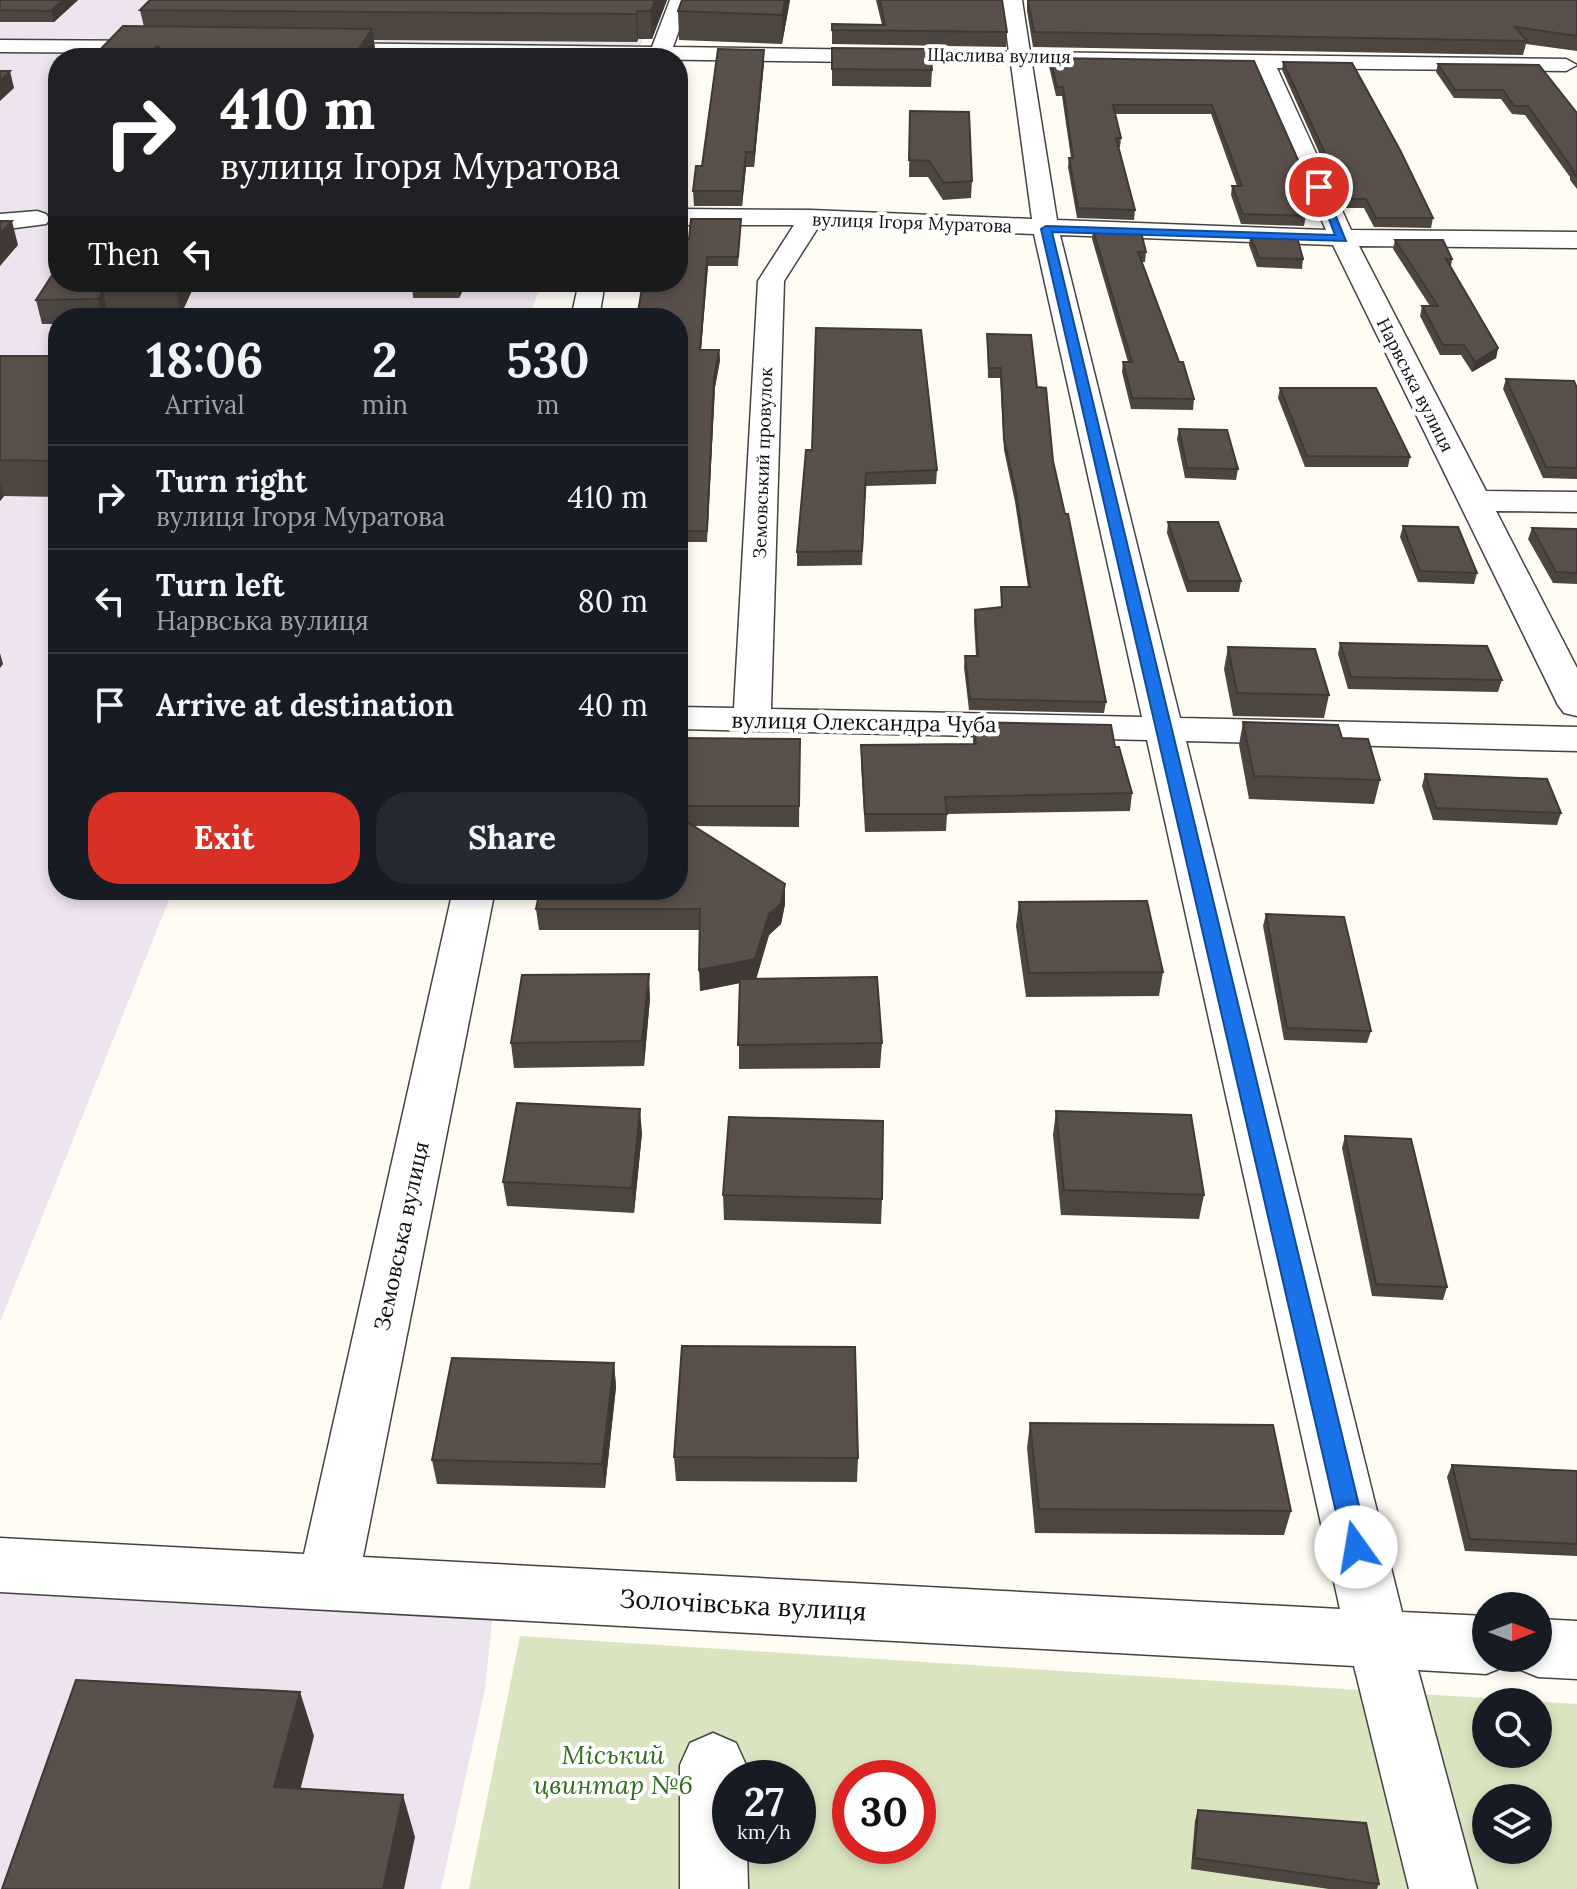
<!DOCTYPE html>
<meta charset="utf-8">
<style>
:root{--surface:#171b24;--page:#242831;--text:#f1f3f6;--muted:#9ea1a6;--line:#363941;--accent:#d93025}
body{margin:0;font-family:Lora,serif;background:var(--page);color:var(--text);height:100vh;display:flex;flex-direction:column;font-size:30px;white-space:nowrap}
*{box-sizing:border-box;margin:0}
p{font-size:26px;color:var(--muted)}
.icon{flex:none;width:44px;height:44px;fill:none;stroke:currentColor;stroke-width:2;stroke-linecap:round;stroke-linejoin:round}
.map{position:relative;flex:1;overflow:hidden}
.panel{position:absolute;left:48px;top:308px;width:640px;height:592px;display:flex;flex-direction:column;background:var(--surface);border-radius:32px;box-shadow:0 4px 12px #0003}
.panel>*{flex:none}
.hud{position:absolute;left:48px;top:48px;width:640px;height:244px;border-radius:32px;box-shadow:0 4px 12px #0003;background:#202124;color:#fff;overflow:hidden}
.needle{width:52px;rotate:90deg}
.buttons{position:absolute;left:1472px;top:1592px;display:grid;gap:16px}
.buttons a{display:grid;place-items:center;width:80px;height:80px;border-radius:50%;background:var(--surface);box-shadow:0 4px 12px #0003;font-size:40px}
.speed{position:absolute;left:712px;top:1760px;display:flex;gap:16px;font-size:40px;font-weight:700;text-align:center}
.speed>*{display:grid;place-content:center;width:104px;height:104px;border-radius:50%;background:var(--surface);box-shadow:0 4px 12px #0003;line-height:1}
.speed small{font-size:20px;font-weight:400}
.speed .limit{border:12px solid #d22;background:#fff;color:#111}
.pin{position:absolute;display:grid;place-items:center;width:68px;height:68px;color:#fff;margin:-34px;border:4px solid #fff;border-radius:50%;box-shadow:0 2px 8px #0007}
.me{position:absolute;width:88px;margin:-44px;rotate:347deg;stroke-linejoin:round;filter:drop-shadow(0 0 6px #0008)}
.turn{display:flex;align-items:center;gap:28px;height:168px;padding:0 40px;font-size:36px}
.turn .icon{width:104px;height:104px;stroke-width:2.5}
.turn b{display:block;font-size:56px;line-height:68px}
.then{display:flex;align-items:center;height:76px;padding:0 40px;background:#0003;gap:16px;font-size:30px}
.eta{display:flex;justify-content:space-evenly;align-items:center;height:136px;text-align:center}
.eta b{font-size:48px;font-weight:700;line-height:56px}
.button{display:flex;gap:16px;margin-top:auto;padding:16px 40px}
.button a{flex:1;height:92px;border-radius:32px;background:var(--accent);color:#fff;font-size:32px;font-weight:700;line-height:92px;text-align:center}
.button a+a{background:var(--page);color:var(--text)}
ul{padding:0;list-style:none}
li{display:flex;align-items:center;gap:24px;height:104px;padding:0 40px;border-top:2px solid var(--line)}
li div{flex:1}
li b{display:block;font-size:30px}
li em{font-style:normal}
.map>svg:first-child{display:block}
.industrial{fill:#ede4ef}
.cemetery{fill:#dbe4c1;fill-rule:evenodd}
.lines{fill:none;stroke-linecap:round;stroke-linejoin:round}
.minor-casing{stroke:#434343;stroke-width:3}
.minor{fill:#fff;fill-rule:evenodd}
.wall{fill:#4d4540}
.shaded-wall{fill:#3f3834}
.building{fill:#5a504b;stroke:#3f3834;stroke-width:2}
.route{fill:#1a73e8;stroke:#114b97;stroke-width:2}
.labels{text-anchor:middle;stroke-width:8;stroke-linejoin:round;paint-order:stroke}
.far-street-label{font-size:18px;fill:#101010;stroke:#fff}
.street-label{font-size:22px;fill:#101010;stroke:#fff}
.near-street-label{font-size:26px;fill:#101010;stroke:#fff}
.near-park-label{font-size:26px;font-style:italic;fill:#306e1a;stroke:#fff}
</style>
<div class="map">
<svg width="1577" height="1889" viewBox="0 0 1577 1889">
<rect width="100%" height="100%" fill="#fffcf3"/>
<g class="industrial">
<path d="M0,0H659L635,58H58V282H543L528,318H58V890H173L0,1322Z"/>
<path d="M0,1565L495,1592L485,1689L441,1889H0Z"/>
</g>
<path class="cemetery" d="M520,1636L1577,1704V1889H469ZM1486,1702H1538V1754H1486ZM730,1778H798V1846H730ZM850,1778H918V1846H850ZM1486,1798H1538V1850H1486Z"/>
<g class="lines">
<defs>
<g id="minor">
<path d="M670,0H690L673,47L1009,52L1002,0H1022L1030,52L1566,59L1577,65L1566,71L1277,68L1351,230L1577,232V248L1359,246L1486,491L1577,492V512L1496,511L1577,668V716L1564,713L1558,705L1333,245L1060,235L1180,718L1577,727V751L1186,741L1402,1612L1486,1616V1658H1511L1508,1665L1486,1674L1418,1670L1477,1889H1409L1354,1666L0,1592V1538L304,1554L453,890H495L363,1557L1340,1609L1147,740L678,729V707L734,708L758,281L794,225H678V209L811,210L1032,219L1011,64L316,55L306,49L316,43L652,47ZM1032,64L1256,67L1326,230L1057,220ZM819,226L1034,234L1142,717L771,709L784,281Z"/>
<path d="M0,40L163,41L173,47L163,53L0,52Z"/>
<path d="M37,211L46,214L50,219L46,224L0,230V214Z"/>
<path d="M579,282H605L599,318H571Z"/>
<path d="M1538,1619L1577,1621V1679L1538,1677L1516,1668L1511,1658H1538Z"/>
<path d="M713,1733L736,1743L746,1765V1778H730V1846H747L748,1889H680V1765L690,1743Z"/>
</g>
</defs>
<use href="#minor" class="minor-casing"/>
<use href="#minor" class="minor"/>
</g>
<g class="wall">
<path d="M0,0H78L54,22H0Z"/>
<path d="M150,0H667L652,39H638L637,42L374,40L376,58H92L144,27L140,10Z"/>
<path d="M682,0H790L782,44L679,40L678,11Z"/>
<path d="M876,0H1002L1007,32L1006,47L832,44V24L882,25Z"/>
<path d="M1027,0H1577V51L1526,44L1523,55L1033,47L1027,11Z"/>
<path d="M832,48L932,70L931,87L832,86Z"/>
<path d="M764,50V63L754,167H746L742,206H694L693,191L702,166Z"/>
<path d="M1050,58L1254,61L1315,198L1313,208H1302L1306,216L1304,226L1241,224L1231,195L1232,186H1237L1211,114H1115L1121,138L1120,147H1119L1135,210L1134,220L1077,218L1068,167L1069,158H1071L1062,96H1056L1049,66Z"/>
<path d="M1283,62L1433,218L1431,228L1374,227L1364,208H1344L1282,70Z"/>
<path d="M1438,64L1577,113V189L1570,180V177L1525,115L1512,114L1501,99L1454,98L1436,72Z"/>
<path d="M910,111L972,181L971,198L943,200L928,177H909Z"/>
<path d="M741,219L738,266H708L701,350H719L720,360L715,387L707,542H678V282L689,239Z"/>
<path d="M1093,230L1146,252L1145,262H1142L1194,399L1193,410L1131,409L1122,372L1123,362H1128L1092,239Z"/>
<path d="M1250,236L1303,259L1302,269L1257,267L1249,245Z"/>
<path d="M1395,240L1452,259L1451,267L1498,348L1496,358L1472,372L1461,355H1440L1420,316L1422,306H1430L1393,249Z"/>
<path d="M58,282H196L181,314L108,315L107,318H58V324H42L36,300Z"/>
<path d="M467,282L459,298H413L412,286Z"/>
<path d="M987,334L1037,387L1106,702L1104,713L969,710L964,667L965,656H976L974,621L975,610L1001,608V587H1028L1015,502L1004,450L1000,378H988Z"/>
<path d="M0,356H58V497L4,496L0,501Z"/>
<path d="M1506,379L1577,388V479L1543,478L1503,389Z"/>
<path d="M1280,388L1410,457L1408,467H1305L1278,398Z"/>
<path d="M1179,429L1238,469L1236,480L1185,478L1177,439Z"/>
<path d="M806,450L937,470L936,484L866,486L862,565L797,566V552Z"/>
<path d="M1168,522L1241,581L1239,592H1187L1167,533Z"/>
<path d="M1403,526L1477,573L1474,584L1418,582L1400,537Z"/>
<path d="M1532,528L1577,529V584L1553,583L1528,539Z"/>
<path d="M1340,643L1502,680L1498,692L1348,689L1338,654Z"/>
<path d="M1228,647L1329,695L1324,718L1233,716L1224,669Z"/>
<path d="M973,722L1132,793L1130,811L947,814L946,831L865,832L861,762V745L973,744Z"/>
<path d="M1243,722L1342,738L1380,780L1374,804L1249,799L1239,745Z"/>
<path d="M678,738L800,739L799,827L694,826L785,904L781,924L769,935L756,978L882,1043L880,1068L739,1069V983L700,991V930H539L536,909L678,890Z"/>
<path d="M1425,774L1561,813L1557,825L1433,820L1422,786Z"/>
<path d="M1019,902L1163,972L1159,996L1026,997L1016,926Z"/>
<path d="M1266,914L1371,1031L1367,1043L1284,1040L1263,926Z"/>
<path d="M650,998L644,1066L514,1068L511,1043Z"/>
<path d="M1056,1111L1204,1195L1199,1219L1061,1215L1053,1135Z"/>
<path d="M642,1133L634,1213L507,1206L503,1182Z"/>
<path d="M1345,1136L1447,1287L1443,1300L1372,1296L1342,1148Z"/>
<path d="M723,1195L882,1199L881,1224L724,1220Z"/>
<path d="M614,1363L616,1387L605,1488L437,1484L432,1460Z"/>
<path d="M1030,1423L1291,1511L1284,1535L1035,1533L1027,1448Z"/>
<path d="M674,1457L858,1458L857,1482L676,1481Z"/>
<path d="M1452,1465L1577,1471V1556L1465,1551L1447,1477Z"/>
<path d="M1198,1810L1379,1884L1377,1889H1329L1191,1869L1195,1821Z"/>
</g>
<g class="shaded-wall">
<path d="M63,0H78L54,22L51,11Z"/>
<path d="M655,0H667L652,39L651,11Z"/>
<path d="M785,0H790L782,44V15Z"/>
<path d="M637,11L638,39L637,42L636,14Z"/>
<path d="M372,29L376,58H353Z"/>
<path d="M157,46L159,58H146Z"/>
<path d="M764,50V63L754,167V152Z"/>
<path d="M10,71L14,88L0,101V81Z"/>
<path d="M746,152V167L742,206V191Z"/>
<path d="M12,221L18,245L0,266V234Z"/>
<path d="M707,257L708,266L700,360V350Z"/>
<path d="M180,282H196L181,314L176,290Z"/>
<path d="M460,282H467L459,298L458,287Z"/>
<path d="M103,291L108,315L107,318H102L98,299Z"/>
<path d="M1498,348L1496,358L1472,372L1475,362Z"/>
<path d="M719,350L720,360L715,387L707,542L714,377Z"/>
<path d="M0,484L4,496L0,501Z"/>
<path d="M0,653L3,664L0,668Z"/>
<path d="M785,884V904L781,924L769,935L756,980L700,991L699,970Z"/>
<path d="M649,974L650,998L644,1066L642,1041Z"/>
<path d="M640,1109L642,1133L634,1213L632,1188Z"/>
<path d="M614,1363L616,1387L605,1488L602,1464Z"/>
<path d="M300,1692L314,1736L290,1830L274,1787Z"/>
<path d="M403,1795L415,1837L404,1889H383Z"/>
</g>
<g class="building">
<path d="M0,0H63L51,11L0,10Z"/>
<path d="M150,0H655L651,11H637L636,14L140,10Z"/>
<path d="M682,0H785L782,15L678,11Z"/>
<path d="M880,0H1002L1007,32L832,30V24L885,25Z"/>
<path d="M1028,0H1577V36L1515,27L1527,41L1034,32Z"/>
<path d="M123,26L372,29L353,58H174L157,46L146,58H92Z"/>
<path d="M832,48L930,49L932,70L832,69Z"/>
<path d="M718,49L764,50L754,152H746L742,191H693L696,166H702Z"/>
<path d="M1050,58L1254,61L1315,198H1298L1306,216L1243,214L1232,186H1242L1212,105H1113L1121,138H1116L1135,210L1078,208L1069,158H1073L1063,87H1057Z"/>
<path d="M1283,62L1352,63L1400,150L1433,218H1376L1366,199H1346Z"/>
<path d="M1438,64L1539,65L1577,113V177L1572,171H1574L1528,106H1514L1503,90H1455Z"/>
<path d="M0,71H10L0,81Z"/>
<path d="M910,111L969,112L972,181L944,183L929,161L909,160Z"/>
<path d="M691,219H741L738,257H707L700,350H719L714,377L707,531H678V318H637L643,282H678V239H689Z"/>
<path d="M0,221H12L0,234Z"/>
<path d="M1093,230L1141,232L1146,252H1138L1179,362H1183L1194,399L1132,398L1123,362H1132Z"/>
<path d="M1250,236L1297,237L1303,259L1259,258Z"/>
<path d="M1395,240H1443L1452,259H1446L1498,348L1475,362L1464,345H1443L1422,306H1438Z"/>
<path d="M58,266V282H180L176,290L103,291L98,299L36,300Z"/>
<path d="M414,282H460L458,287L412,286Z"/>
<path d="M816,328L921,330L937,470L866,473L862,551L797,552L806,450H812Z"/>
<path d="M987,334L1031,335L1037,387L1046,388L1053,461L1065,514H1068L1106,702L970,699L965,656H978L975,610L1002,607L1001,587H1030L1016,492L1004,439L1001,368H989Z"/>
<path d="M0,356H58V461L0,460Z"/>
<path d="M1506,379L1574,381L1577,388V468L1546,467Z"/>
<path d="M1280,388H1376L1410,457L1307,456Z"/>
<path d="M1179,429L1227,430L1238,469L1187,468Z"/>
<path d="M1168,522H1218L1241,581H1188Z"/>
<path d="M1403,526L1458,527L1477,573L1420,571Z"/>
<path d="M1532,528L1577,529V573L1556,572Z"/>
<path d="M1340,643L1487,646L1502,680L1351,677Z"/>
<path d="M1228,647L1315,649L1329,695L1237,693Z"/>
<path d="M973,722L1111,725L1115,747H1119L1132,793L945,797L947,814H865L861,745L976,744Z"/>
<path d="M1243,722L1338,725L1342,738L1368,739L1380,780L1254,776Z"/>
<path d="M678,738L800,739L799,806H678Z"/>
<path d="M1425,774L1547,779L1561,813L1436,808Z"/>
<path d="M678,816L785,884L781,904L769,914L755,959L699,970L700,909H536L540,890H678Z"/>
<path d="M1147,901L1163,972L1029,973L1019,902Z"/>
<path d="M1266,914L1344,917L1371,1031L1287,1028Z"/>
<path d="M649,974L642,1041L511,1043L522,975Z"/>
<path d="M877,977L882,1043L738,1045L740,979Z"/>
<path d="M517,1103L640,1109L632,1188L503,1182Z"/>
<path d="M1056,1111L1191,1115L1204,1195L1064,1190Z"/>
<path d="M729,1117L883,1121L882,1199L723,1195Z"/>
<path d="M1345,1136L1411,1139L1447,1287L1376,1284Z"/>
<path d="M682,1346L855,1347L858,1458L674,1457Z"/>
<path d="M452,1358L614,1363L602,1464L432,1460Z"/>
<path d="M1030,1423L1273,1425L1291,1511L1039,1509Z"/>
<path d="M1452,1465L1577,1471V1544L1470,1539Z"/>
<path d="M76,1680L300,1692L274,1787L403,1795L383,1889H2Z"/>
<path d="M1198,1810L1366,1823L1379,1884L1194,1858Z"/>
</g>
<path class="route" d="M1316,185L1324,187L1346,241L1052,232L1369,1547L1365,1555L1356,1558L1347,1555L1344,1547L1041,229L1046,226L1335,235Z"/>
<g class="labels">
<g class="far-street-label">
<text transform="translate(999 56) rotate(1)" y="6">Щаслива вулиця</text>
<text transform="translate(912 223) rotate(2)" y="6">вулиця Ігоря Муратова</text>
<text transform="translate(1415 385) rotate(63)" y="6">Нарвська вулиця</text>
<text transform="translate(763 463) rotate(-88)" y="6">Земовський провулок</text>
</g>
<g class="street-label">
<text transform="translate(864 722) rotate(1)" y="8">вулиця Олександра Чуба</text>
<text transform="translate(401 1236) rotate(-78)" y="8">Земовська вулиця</text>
</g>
<g class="near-street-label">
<text transform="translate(743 1605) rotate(3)" y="9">Золочівська вулиця</text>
</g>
<g class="near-park-label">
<text x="613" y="1764">Міський<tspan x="613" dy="30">цвинтар №6</tspan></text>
</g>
</g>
</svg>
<div class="buttons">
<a><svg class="needle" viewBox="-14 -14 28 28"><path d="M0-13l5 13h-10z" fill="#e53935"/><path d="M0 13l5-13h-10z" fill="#9ea1a6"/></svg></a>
<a><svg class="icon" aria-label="search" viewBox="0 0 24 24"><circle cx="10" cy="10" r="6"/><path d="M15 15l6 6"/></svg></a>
<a><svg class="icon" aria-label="layers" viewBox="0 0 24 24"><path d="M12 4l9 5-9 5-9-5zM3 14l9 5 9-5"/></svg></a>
</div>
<div class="speed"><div>27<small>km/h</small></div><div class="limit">30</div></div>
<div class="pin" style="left:1319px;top:187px;background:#d93025"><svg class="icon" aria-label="arrive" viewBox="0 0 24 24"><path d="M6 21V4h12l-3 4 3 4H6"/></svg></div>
<svg class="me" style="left:1356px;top:1547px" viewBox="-20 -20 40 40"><circle r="19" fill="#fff"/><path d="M0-13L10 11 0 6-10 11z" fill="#1a73e8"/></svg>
<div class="hud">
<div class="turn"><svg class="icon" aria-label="right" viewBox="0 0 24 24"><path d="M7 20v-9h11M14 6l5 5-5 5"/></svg><div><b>410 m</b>вулиця Ігоря Муратова</div></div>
<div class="then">Then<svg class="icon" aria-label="left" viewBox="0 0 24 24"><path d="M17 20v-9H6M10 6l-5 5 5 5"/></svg></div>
</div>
<section class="panel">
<div class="eta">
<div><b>18:06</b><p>Arrival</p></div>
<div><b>2</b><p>min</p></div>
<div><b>530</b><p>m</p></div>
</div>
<ul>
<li><svg class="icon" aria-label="right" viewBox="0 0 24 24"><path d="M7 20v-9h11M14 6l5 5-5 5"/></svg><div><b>Turn right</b><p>вулиця Ігоря Муратова</p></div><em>410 m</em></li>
<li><svg class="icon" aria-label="left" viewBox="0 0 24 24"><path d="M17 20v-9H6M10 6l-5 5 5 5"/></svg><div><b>Turn left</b><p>Нарвська вулиця</p></div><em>80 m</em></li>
<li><svg class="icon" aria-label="arrive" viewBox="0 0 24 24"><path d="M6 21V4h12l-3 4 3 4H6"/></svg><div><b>Arrive at destination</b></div><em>40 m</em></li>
</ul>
<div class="button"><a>Exit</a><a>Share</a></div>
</section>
</div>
